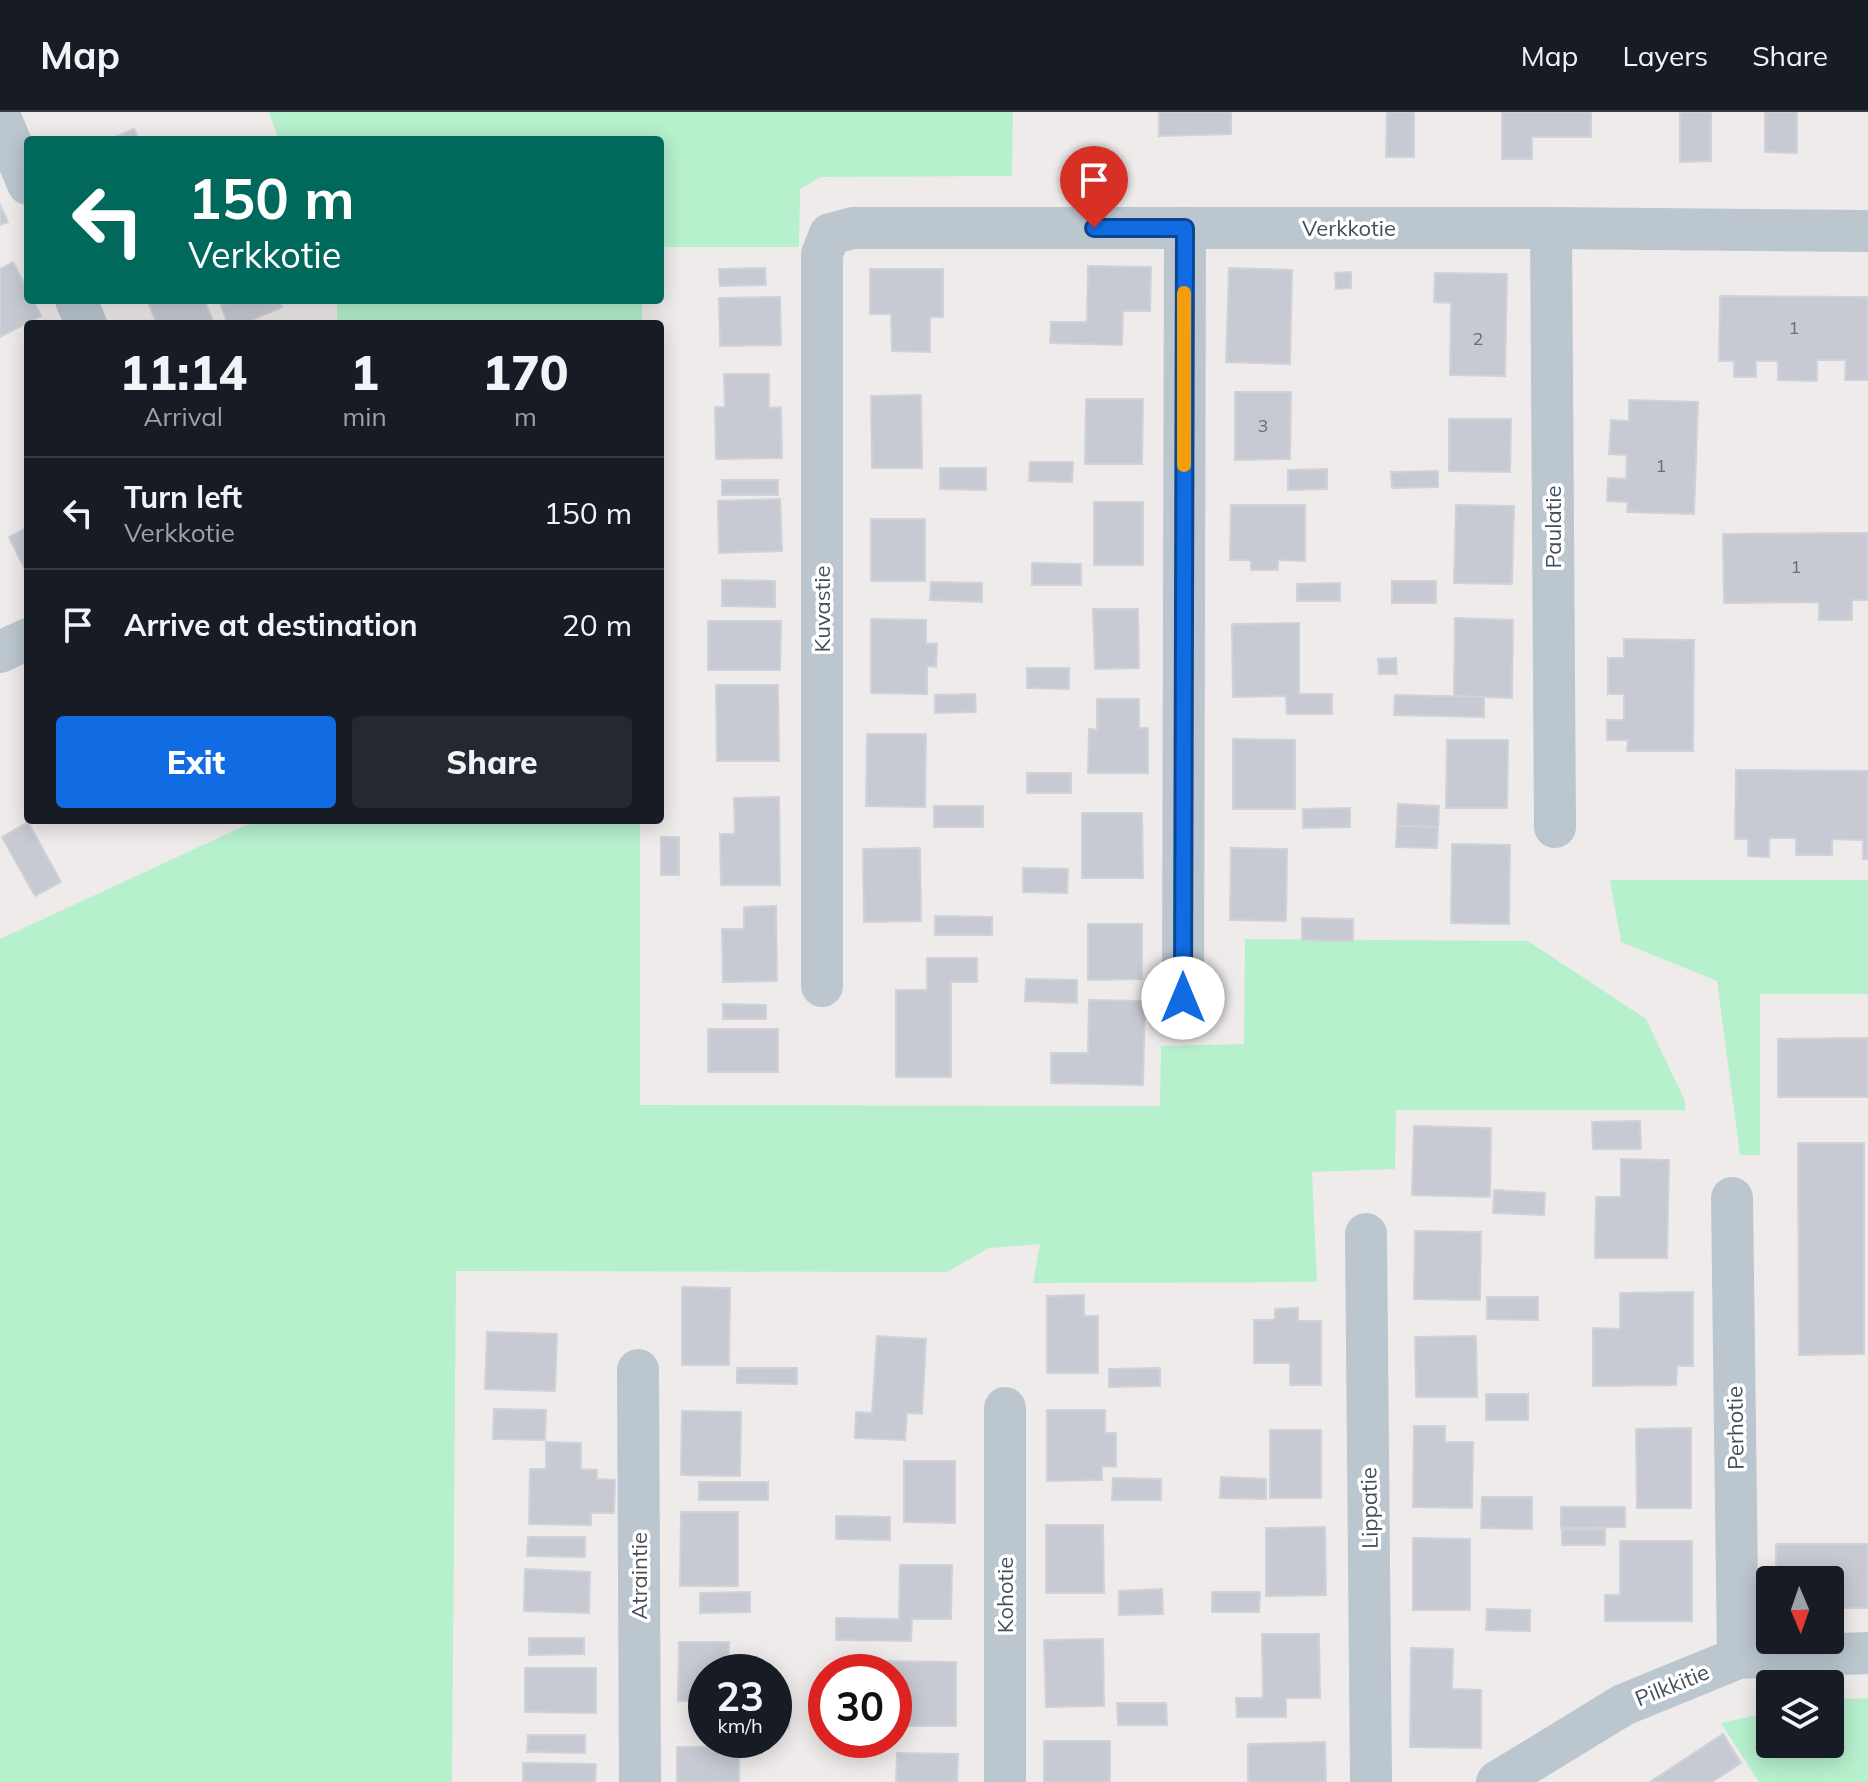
<!DOCTYPE html>
<style>
:root{--surface:#171b24;--page:#242831;--text:#f1f3f6;--muted:#9ea1a6;--line:#363941;--accent:#116ce3}
body{margin:0;font-family:Mulish,sans-serif;background:var(--page);color:var(--text);height:100vh;display:flex;flex-direction:column;font-size:30px;white-space:nowrap}
*{box-sizing:border-box;margin:0}
p{font-size:26px;color:var(--muted)}
.icon{flex:none;width:44px;height:44px;fill:none;stroke:currentColor;stroke-width:2;stroke-linecap:round;stroke-linejoin:round}
.map{position:relative;flex:1;overflow:hidden}
.panel{position:absolute;left:24px;top:208px;width:640px;height:504px;display:flex;flex-direction:column;background:var(--surface);border-radius:8px;box-shadow:0 4px 20px #0003}
.panel>*{flex:none}
.top-card{position:absolute;left:24px;top:24px;width:640px;height:168px;border-radius:8px;box-shadow:0 4px 20px #0003;background:#00695c;color:#fff;overflow:hidden}
.needle{width:52px;rotate:178deg}
.fabs{position:absolute;left:1756px;top:1454px;display:grid;gap:16px}
.fabs a{display:grid;place-items:center;width:88px;height:88px;border-radius:8px;background:var(--surface);box-shadow:0 4px 20px #0003;font-size:40px}
.speed{position:absolute;left:688px;top:1542px;display:flex;gap:16px;font-size:40px;font-weight:700;text-align:center}
.speed>*{display:grid;place-content:center;width:104px;height:104px;border-radius:50%;background:var(--surface);box-shadow:0 4px 20px #0003;line-height:1}
.speed small{font-size:20px;font-weight:400}
.speed .limit{border:12px solid #d22;background:#fff;color:#111}
.pin{position:absolute;display:grid;place-items:center;width:68px;height:68px;color:#fff;margin:-82px -34px;border-radius:50% 50% 50% 0;rotate:-45deg;box-shadow:0 0 8px #0007}
.pin .icon{rotate:45deg}
.me{position:absolute;width:88px;margin:-44px;rotate:0deg;stroke-linejoin:round;filter:drop-shadow(0 0 6px #0008)}
.turn{display:flex;align-items:center;gap:28px;height:168px;padding:0 32px;font-size:36px}
.turn .icon{width:104px;height:104px;stroke-width:2.5}
.turn b{display:block;font-size:56px;line-height:68px}
.eta{display:flex;justify-content:space-evenly;align-items:center;height:136px;text-align:center}
.eta b{font-size:48px;font-weight:800;line-height:56px}
.primary-button{display:flex;gap:16px;margin-top:auto;padding:16px 32px}
.primary-button a{flex:1;height:92px;border-radius:8px;background:var(--accent);color:#fff;font-size:32px;font-weight:800;line-height:92px;text-align:center}
.primary-button a+a{background:var(--page);color:var(--text)}
ul{padding:0;list-style:none}
li{display:flex;align-items:center;gap:24px;height:112px;padding:0 32px;border-top:2px solid var(--line)}
li div{flex:1}
li b{display:block;font-size:30px}
li em{font-style:normal}
header{display:flex;align-items:center;gap:48px;box-sizing:border-box;height:112px;padding:0 40px;background:var(--surface);border-bottom:2px solid var(--line)}
header strong{font-size:38px}
nav{display:flex;gap:44px;margin-inline-start:auto;font-size:28px}
.map>svg:first-child{display:block}
.green{fill:#b6f0cd}
.building{fill:#c7cad2;stroke:#cfd2d8;stroke-width:2}
.lines{fill:none;stroke-linecap:round;stroke-linejoin:round}
.street{stroke:#bbc6cf;stroke-width:42}
.route-casing{stroke:#0b4694;stroke-width:20}
.route{stroke:#116ce3;stroke-width:14}
.slow{stroke:#f59e0b;stroke-width:14}
.labels{text-anchor:middle;stroke-width:7;stroke-linejoin:round;paint-order:stroke}
.number-label{font-size:18px;fill:#646e78}
.street-label{font-size:22px;fill:#434f5a;stroke:#fff}
</style>
<header>
<strong>Map</strong>
<nav><a>Map</a><a>Layers</a><a>Share</a></nav>
</header>
<div class="map">
<svg width="1868" height="1670" viewBox="0 0 1868 1670">
<rect width="100%" height="100%" fill="#efebeb"/>
<g class="green">
<path d="M269,0H1013L1012,64L821,65L800,77L799,135H660V28H279Z"/>
<rect x="337" y="188" width="305" height="24"/>
<path d="M257,708H640V993L1160,994L1161,934L1244,932L1245,827L1528,829L1646,907L1685,989V998H1396L1395,1057L1312,1060L1317,1170L1033,1171L1040,1132L989,1136L947,1160L456,1159L452,1670H0V827Z"/>
<path d="M1610,768H1868V882H1760V1043H1740L1717,869L1621,830Z"/>
<path d="M1868,1586V1670H1759L1721,1611L1770,1600V1632H1830V1588Z"/>
</g>
<g class="building">
<path d="M1159,0H1231V22L1159,24Z"/>
<path d="M1387,0H1414V45H1386Z"/>
<path d="M1502,0H1591V25H1532V47H1502Z"/>
<path d="M1680,0H1711V49L1680,50Z"/>
<path d="M1765,0H1797V41L1765,40Z"/>
<path d="M134,17L139,28H108Z"/>
<path d="M0,92L8,110L0,113Z"/>
<path d="M13,150L28,179V188H33L41,204L0,225V157Z"/>
<path d="M1088,154L1151,155L1150,199H1123L1122,233L1050,231L1051,210H1087Z"/>
<path d="M765,156L766,173L720,174L719,157Z"/>
<path d="M1229,156L1292,158L1290,252L1226,250Z"/>
<path d="M870,157H943V205H930V240L892,239L891,202H870Z"/>
<path d="M1351,160V176L1336,177L1335,161Z"/>
<path d="M1435,161L1507,162L1505,264L1450,263L1451,191L1434,190Z"/>
<path d="M1720,184L1868,185V268H1845L1846,248H1817V269L1778,268V249H1756V265H1734V249H1719Z"/>
<path d="M780,185L781,233L720,234L719,186Z"/>
<path d="M147,188H204L213,209L207,212H157Z"/>
<path d="M232,188H279L282,195L242,212H228L221,193Z"/>
<path d="M724,262H769V296L781,295L782,346L716,347L715,295H725Z"/>
<path d="M1235,280H1291L1290,347L1235,348Z"/>
<path d="M921,283L922,356H872L871,284Z"/>
<path d="M1086,287H1143L1142,352H1085Z"/>
<path d="M1629,288L1698,290L1694,402L1627,400L1628,390L1607,389L1608,366L1626,367L1627,343L1609,342L1611,308L1629,309Z"/>
<path d="M1449,307H1511L1510,360L1449,359Z"/>
<path d="M1030,350H1073L1072,370L1029,369Z"/>
<path d="M940,356H986V378L940,377Z"/>
<path d="M1327,357V377L1288,378V358Z"/>
<path d="M1438,359V375L1392,376L1391,360Z"/>
<rect x="722" y="368" width="56" height="15"/>
<path d="M780,387L782,439L719,441L718,389Z"/>
<rect x="1094" y="390" width="49" height="63"/>
<path d="M1231,393H1305V449L1278,448V458H1251V448H1230Z"/>
<path d="M1456,393L1514,394L1512,472L1454,471Z"/>
<rect x="871" y="407" width="54" height="62"/>
<path d="M28,415V462H27L9,425Z"/>
<path d="M1868,421V488H1852V508H1819V490L1724,491L1723,422Z"/>
<path d="M1032,451L1081,452V473H1032Z"/>
<path d="M722,468L775,469V495L722,494Z"/>
<rect x="1392" y="469" width="44" height="22"/>
<path d="M931,470L982,471V490L930,488Z"/>
<path d="M1340,471V489H1297V472Z"/>
<path d="M1093,497H1138L1139,556L1095,557Z"/>
<path d="M1455,506L1513,508L1512,586L1454,584Z"/>
<path d="M871,507L926,508V532L937,531L936,555L927,554V582L871,581Z"/>
<path d="M708,509H781L780,558H708Z"/>
<path d="M1299,511V582H1332V602H1287L1286,584L1233,585L1232,512Z"/>
<path d="M1624,527L1694,528L1693,639H1627L1628,628H1607V608H1624V582H1608V546H1624Z"/>
<path d="M1396,546L1397,562H1379L1378,547Z"/>
<path d="M1027,556H1069V577L1027,576Z"/>
<path d="M716,573H778L779,649H717Z"/>
<path d="M975,582L976,600L935,601V583Z"/>
<path d="M1395,583L1484,585V605L1394,603Z"/>
<path d="M1097,587H1139V616H1148V661H1088L1089,617L1097,618Z"/>
<path d="M867,622H926L925,695L866,694Z"/>
<path d="M1233,627L1295,628V697H1233Z"/>
<path d="M1447,628H1508L1507,696H1446Z"/>
<path d="M1736,658L1868,659V747H1863V728L1832,727V743H1796V726H1769V745L1748,744V727H1735Z"/>
<rect x="1027" y="661" width="44" height="20"/>
<path d="M779,685L780,773H721L720,722H735L734,686Z"/>
<path d="M1398,692L1439,694L1438,715L1397,714Z"/>
<rect x="934" y="694" width="49" height="21"/>
<path d="M1350,696V715L1303,716V697Z"/>
<path d="M1082,701H1142L1143,766H1082Z"/>
<path d="M28,710L61,770L35,784L2,725Z"/>
<path d="M1397,714L1438,715L1437,736L1396,735Z"/>
<rect x="661" y="725" width="18" height="38"/>
<path d="M1452,732L1510,733L1509,812L1451,811Z"/>
<path d="M920,736L921,809L864,810L863,737Z"/>
<path d="M1231,736L1287,737L1286,809L1230,808Z"/>
<path d="M1023,756L1068,757L1067,781L1023,780Z"/>
<path d="M776,794L777,869L723,870L722,817H744V795Z"/>
<path d="M935,804L992,805V823H935Z"/>
<path d="M1302,806L1353,807V829L1302,828Z"/>
<path d="M1088,812H1142V867L1088,868Z"/>
<path d="M927,846H977V870H951V965H896V878H927Z"/>
<path d="M1026,867L1077,868V891L1025,889Z"/>
<path d="M1089,888L1145,889L1143,973L1051,971V941H1088Z"/>
<path d="M723,892L766,893V907H723Z"/>
<rect x="708" y="917" width="70" height="43"/>
<path d="M1868,926V985H1778V927Z"/>
<path d="M1640,1009L1641,1037H1593L1592,1010Z"/>
<path d="M1414,1014L1491,1016L1490,1085L1412,1083Z"/>
<path d="M1798,1031H1864V1242L1799,1243Z"/>
<path d="M1621,1047L1669,1048L1667,1146H1595L1596,1085H1621Z"/>
<path d="M1494,1078L1545,1081L1544,1103L1493,1101Z"/>
<path d="M1415,1119L1481,1120L1480,1188L1414,1187Z"/>
<path d="M682,1175L730,1176L729,1253H682Z"/>
<path d="M1693,1180V1254H1677L1676,1273L1593,1274V1216L1620,1217V1181Z"/>
<path d="M1084,1183V1204H1098V1261H1047V1184Z"/>
<path d="M1487,1185H1538V1208L1487,1207Z"/>
<path d="M1298,1196V1209H1321V1273H1290V1251H1254V1208H1275V1197Z"/>
<path d="M487,1220L557,1222L555,1279L485,1277Z"/>
<path d="M877,1224L926,1227L922,1302L907,1301L905,1328L855,1326L856,1300L872,1301Z"/>
<path d="M1476,1224L1477,1285H1416L1415,1225Z"/>
<path d="M737,1256H797V1272L737,1271Z"/>
<path d="M1160,1256V1274L1109,1275V1257Z"/>
<rect x="1486" y="1282" width="42" height="26"/>
<path d="M494,1297L546,1298L545,1328L493,1327Z"/>
<path d="M1047,1298H1105V1321H1116V1355L1102,1354V1368L1047,1369Z"/>
<path d="M682,1299L741,1300L740,1364L681,1363Z"/>
<path d="M1414,1314H1445V1330H1473L1472,1396L1413,1395Z"/>
<path d="M1691,1316V1396H1637L1636,1317Z"/>
<rect x="1270" y="1318" width="51" height="68"/>
<path d="M546,1330L581,1331V1357L597,1358V1367L615,1368L614,1401H591V1413L529,1412L530,1357H546Z"/>
<path d="M904,1349H955V1411L904,1410Z"/>
<path d="M1221,1365L1266,1367V1387L1220,1386Z"/>
<path d="M1113,1366L1161,1367V1388H1112Z"/>
<rect x="699" y="1370" width="69" height="18"/>
<path d="M1482,1385H1532V1417L1481,1416Z"/>
<path d="M1561,1395H1625V1415L1561,1416Z"/>
<path d="M681,1400H738V1474H680Z"/>
<path d="M836,1404L890,1405V1428L836,1427Z"/>
<path d="M1046,1413H1103L1104,1481H1046Z"/>
<path d="M1325,1415L1326,1483L1266,1484V1416Z"/>
<rect x="1562" y="1417" width="43" height="16"/>
<path d="M528,1425H585V1445L527,1444Z"/>
<path d="M1413,1426L1470,1427V1498H1413Z"/>
<path d="M1620,1429H1692V1509H1605V1483H1620Z"/>
<path d="M1776,1432H1868V1496H1830V1468H1776Z"/>
<path d="M900,1453H952L951,1507H912L911,1529L836,1528V1506L899,1507Z"/>
<path d="M525,1457L590,1460L589,1501L524,1499Z"/>
<path d="M1162,1477L1163,1502L1119,1503V1479Z"/>
<path d="M750,1480V1500L700,1501V1481Z"/>
<path d="M1212,1480H1260L1259,1500H1212Z"/>
<path d="M1487,1497L1530,1498V1519L1486,1518Z"/>
<path d="M1262,1522H1319L1320,1586H1286V1605H1237L1236,1586H1263Z"/>
<path d="M529,1526H584V1542L529,1543Z"/>
<path d="M1103,1527L1104,1594L1046,1595L1044,1528Z"/>
<path d="M679,1530H729L728,1560H706V1589H678Z"/>
<path d="M1411,1536L1453,1537L1452,1577L1481,1578V1636L1410,1635Z"/>
<path d="M872,1549L956,1550V1614H895L894,1560H872Z"/>
<path d="M525,1556H596V1601L525,1600Z"/>
<path d="M1117,1591H1166L1167,1613H1118Z"/>
<path d="M774,1595L789,1596V1616H774Z"/>
<path d="M1723,1622L1741,1651L1712,1670H1650Z"/>
<path d="M528,1623H585V1641L527,1640Z"/>
<rect x="1044" y="1629" width="66" height="41"/>
<path d="M1325,1630L1326,1670H1248V1632Z"/>
<rect x="677" y="1635" width="62" height="35"/>
<path d="M897,1641L958,1642L957,1670H896Z"/>
<path d="M523,1651L596,1652L595,1670H523Z"/>
</g>
<g class="lines">
<g class="street">
<path d="M0,5L28,72"/>
<path d="M1551,116L1555,715"/>
<path d="M76,188L86,212"/>
<path d="M0,540L28,527"/>
<path d="M822,874V142L830,122L853,116H1551L1868,119"/>
<path d="M1183,886L1185,116"/>
<path d="M1732,1086L1738,1546"/>
<path d="M1366,1122L1371,1670"/>
<path d="M638,1258L640,1670"/>
<path d="M1005,1670V1296"/>
<path d="M1497,1670L1623,1593L1738,1546L1868,1541"/>
</g>
</g>
<g class="lines">
<defs>
<path id="route" d="M1094,116H1185L1183,886"/>
</defs>
<use href="#route" class="route-casing"/>
<use href="#route" class="route"/>
<path class="slow" d="M1184,353V181"/>
</g>
<g class="labels">
<g class="number-label">
<text x="1794" y="222">1</text>
<text x="1478" y="233">2</text>
<text x="1263" y="320">3</text>
<text x="1661" y="360">1</text>
<text x="1796" y="461">1</text>
</g>
<g class="street-label">
<text x="1349" y="124">Verkkotie</text>
<text transform="translate(1553 415) rotate(-90)" y="8">Paulatie</text>
<text transform="translate(822 497) rotate(-90)" y="8">Kuvastie</text>
<text transform="translate(1735 1316) rotate(-91)" y="8">Perhotie</text>
<text transform="translate(1369 1396) rotate(-91)" y="8">Lippatie</text>
<text transform="translate(639 1464) rotate(-90)" y="8">Atraintie</text>
<text transform="translate(1005 1483) rotate(-90)" y="8">Kohotie</text>
<text transform="translate(1672 1573) rotate(-22)" y="8">Pilkkitie</text>
</g>
</g>
</svg>
<div class="fabs">
<a><svg class="needle" viewBox="-14 -14 28 28"><path d="M0-13l5 13h-10z" fill="#e53935"/><path d="M0 13l5-13h-10z" fill="#9ea1a6"/></svg></a>
<a><svg class="icon" aria-label="layers" viewBox="0 0 24 24"><path d="M12 4l9 5-9 5-9-5zM3 14l9 5 9-5"/></svg></a>
</div>
<div class="speed"><div>23<small>km/h</small></div><div class="limit">30</div></div>
<div class="pin" style="left:1094px;top:116px;background:#d93025"><svg class="icon" aria-label="arrive" viewBox="0 0 24 24"><path d="M6 21V4h12l-3 4 3 4H6"/></svg></div>
<svg class="me" style="left:1183px;top:886px" viewBox="-20 -20 40 40"><circle r="19" fill="#fff"/><path d="M0-13L10 11 0 6-10 11z" fill="#116ce3"/></svg>
<div class="top-card">
<div class="turn"><svg class="icon" aria-label="left" viewBox="0 0 24 24"><path d="M17 20v-9H6M10 6l-5 5 5 5"/></svg><div><b>150 m</b>Verkkotie</div></div>
</div>
<section class="panel">
<div class="eta">
<div><b>11:14</b><p>Arrival</p></div>
<div><b>1</b><p>min</p></div>
<div><b>170</b><p>m</p></div>
</div>
<ul>
<li><svg class="icon" aria-label="left" viewBox="0 0 24 24"><path d="M17 20v-9H6M10 6l-5 5 5 5"/></svg><div><b>Turn left</b><p>Verkkotie</p></div><em>150 m</em></li>
<li><svg class="icon" aria-label="arrive" viewBox="0 0 24 24"><path d="M6 21V4h12l-3 4 3 4H6"/></svg><div><b>Arrive at destination</b></div><em>20 m</em></li>
</ul>
<div class="primary-button"><a>Exit</a><a>Share</a></div>
</section>
</div>
